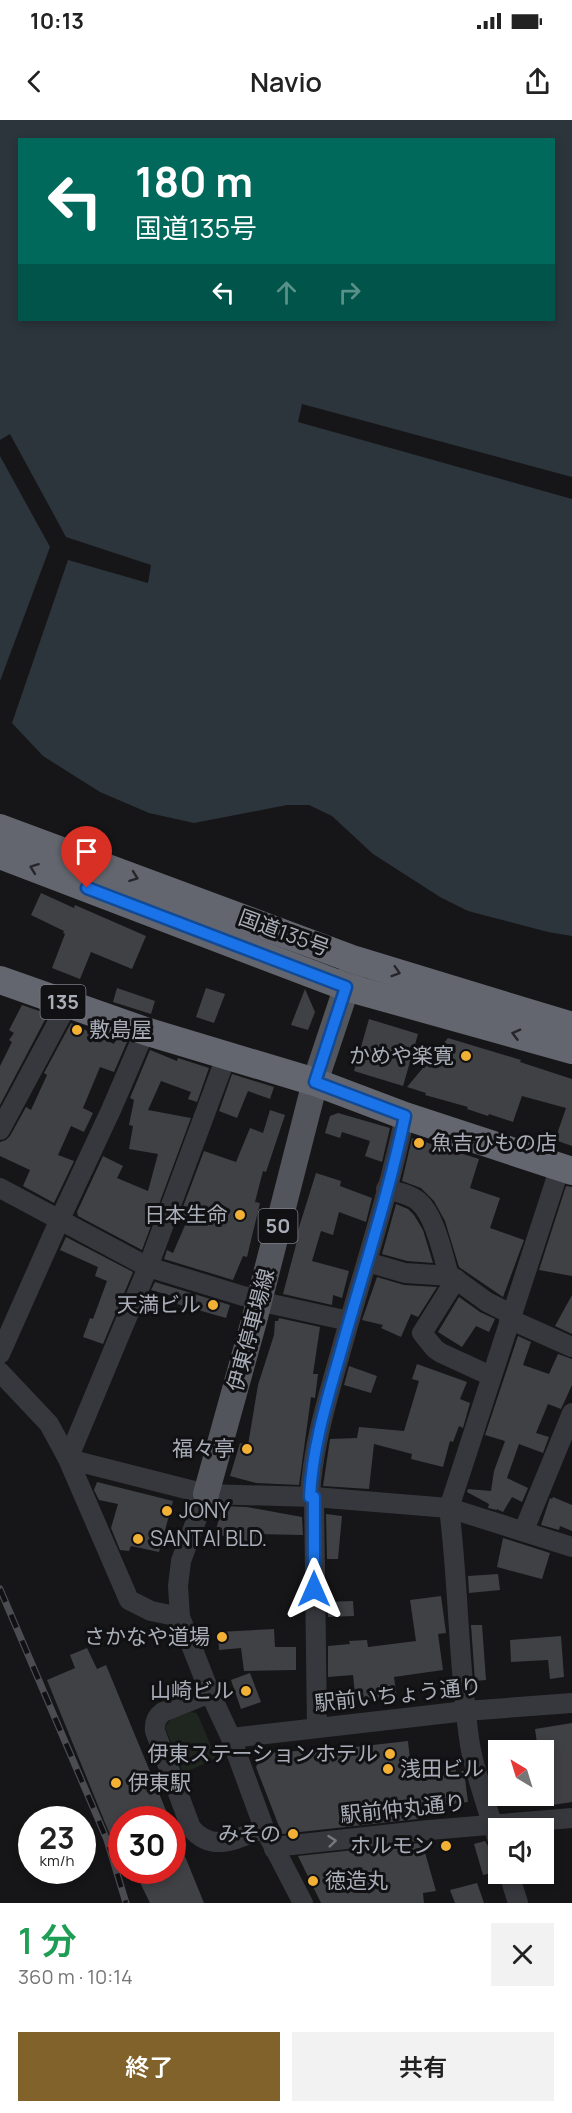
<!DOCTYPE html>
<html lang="ja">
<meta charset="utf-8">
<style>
:root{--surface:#fff;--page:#f2f2f2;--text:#222;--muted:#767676;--accent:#80622a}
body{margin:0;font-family:Manrope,"Noto Sans JP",sans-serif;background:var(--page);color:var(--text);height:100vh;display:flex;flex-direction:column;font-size:22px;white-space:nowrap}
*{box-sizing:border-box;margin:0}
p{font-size:20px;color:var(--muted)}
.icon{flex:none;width:33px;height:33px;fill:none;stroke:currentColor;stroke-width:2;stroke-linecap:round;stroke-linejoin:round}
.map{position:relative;height:1783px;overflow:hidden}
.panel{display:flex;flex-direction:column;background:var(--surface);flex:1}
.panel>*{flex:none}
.guide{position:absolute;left:18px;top:18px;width:537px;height:183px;border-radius:0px;box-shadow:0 3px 9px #0003;background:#00695c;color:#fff;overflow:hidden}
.needle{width:39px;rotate:322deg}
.fabs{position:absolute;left:488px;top:1620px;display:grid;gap:12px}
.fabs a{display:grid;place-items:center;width:66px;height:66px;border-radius:0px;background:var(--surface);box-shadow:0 3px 9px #0003;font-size:30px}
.speed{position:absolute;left:18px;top:1686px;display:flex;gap:12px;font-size:30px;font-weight:700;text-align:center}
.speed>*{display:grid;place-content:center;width:78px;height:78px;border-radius:50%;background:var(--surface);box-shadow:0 3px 9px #0003;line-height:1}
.speed small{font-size:15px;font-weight:400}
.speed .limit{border:9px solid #d22;background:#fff;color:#111}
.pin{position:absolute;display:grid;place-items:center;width:51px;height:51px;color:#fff;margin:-62px -26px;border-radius:50% 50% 50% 0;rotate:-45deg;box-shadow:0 0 6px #0007}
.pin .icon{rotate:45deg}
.me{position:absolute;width:66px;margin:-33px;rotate:0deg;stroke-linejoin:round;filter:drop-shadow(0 0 4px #0008)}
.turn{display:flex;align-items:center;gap:21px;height:126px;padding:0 18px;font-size:27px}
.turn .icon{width:78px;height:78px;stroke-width:2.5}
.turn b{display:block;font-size:42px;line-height:51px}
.lanes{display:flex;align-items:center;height:57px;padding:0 18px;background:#0003;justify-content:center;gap:30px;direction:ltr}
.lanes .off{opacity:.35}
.round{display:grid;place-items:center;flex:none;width:63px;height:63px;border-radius:0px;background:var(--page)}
.headline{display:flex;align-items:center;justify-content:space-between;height:102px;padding:0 18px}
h1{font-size:36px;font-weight:600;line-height:45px;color:#1e9e55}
.button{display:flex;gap:12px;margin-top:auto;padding:12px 18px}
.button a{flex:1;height:69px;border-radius:0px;background:var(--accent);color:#fff;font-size:24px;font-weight:600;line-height:69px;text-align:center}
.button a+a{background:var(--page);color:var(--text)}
.status{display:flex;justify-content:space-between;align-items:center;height:42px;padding:0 30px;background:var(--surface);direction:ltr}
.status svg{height:16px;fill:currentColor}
header{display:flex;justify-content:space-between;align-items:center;height:78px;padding:0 18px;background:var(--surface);font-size:27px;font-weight:600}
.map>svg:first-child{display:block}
.green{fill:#1e261f}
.water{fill:#2c353c;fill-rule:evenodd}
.building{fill:#404145}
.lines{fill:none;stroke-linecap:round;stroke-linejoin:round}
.minor{stroke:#37383d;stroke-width:20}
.major{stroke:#53555c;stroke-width:26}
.highway{stroke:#63666e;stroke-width:28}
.rail-casing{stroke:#4a4c52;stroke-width:7}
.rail{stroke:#111113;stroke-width:4.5;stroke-dasharray:14;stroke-linecap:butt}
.oneway{stroke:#26262a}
.oneway2{stroke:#757881}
.route-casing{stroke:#114b97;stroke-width:15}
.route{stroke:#1a73e8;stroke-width:10}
.poi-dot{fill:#f2b134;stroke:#111113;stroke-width:2}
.labels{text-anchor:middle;stroke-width:6;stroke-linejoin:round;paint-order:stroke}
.shield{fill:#111113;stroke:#7b7e86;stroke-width:1.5}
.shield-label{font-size:20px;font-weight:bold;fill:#a8adb8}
.street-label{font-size:21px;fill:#a8adb8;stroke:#111113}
.poi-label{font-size:21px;fill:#a8adb8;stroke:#111113;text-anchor:end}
</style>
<div class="status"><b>10:13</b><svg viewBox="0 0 49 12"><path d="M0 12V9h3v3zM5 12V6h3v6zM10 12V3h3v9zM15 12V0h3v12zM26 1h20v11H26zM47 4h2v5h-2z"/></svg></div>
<header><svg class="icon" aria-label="back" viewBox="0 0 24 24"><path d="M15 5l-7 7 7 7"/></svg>Navio<svg class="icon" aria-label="share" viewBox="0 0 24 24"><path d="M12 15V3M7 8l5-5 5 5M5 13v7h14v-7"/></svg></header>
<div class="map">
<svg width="572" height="1783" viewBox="0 0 572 1783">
<rect width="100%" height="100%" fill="#161618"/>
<path class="green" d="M190,1592L196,1593L199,1597L216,1639L183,1653L165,1607L171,1599Z"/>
<g class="water">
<path d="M0,0H572V357L302,284L298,302L572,379V816L548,812L468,791L440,777L373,734L332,696L309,685H287L194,703L149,693L100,672L43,636L12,603L68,440L148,463L151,445L66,417L10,314L0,320ZM20,20H554V200H20Z"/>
<path d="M0,336L50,427L0,561Z"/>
</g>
<g class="building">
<path d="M41,773L74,788L75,785L146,816L132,849L91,832L80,859L52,848L65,814L63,813L64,811L31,795Z"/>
<path d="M117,868L155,881L151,894L113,882Z"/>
<path d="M206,868L225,874L214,903L196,897Z"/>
<path d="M305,869L315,892L308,910L291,905Z"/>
<path d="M22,885L48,894L0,985V946L12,922L9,920L14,913L9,910Z"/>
<path d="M369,899L418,914L403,966L354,951Z"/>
<path d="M71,903L114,924L116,918L127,922L114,952L100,947L83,988L93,993L84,1012L71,1006L58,1035L74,1041L54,1083L23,1066L30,1050L0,1036V1022L6,1020L10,1016L26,987L31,990L47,955L44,953Z"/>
<path d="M448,918L521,940L520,942L572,959V1026L555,1020L566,988L522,976L513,1002L489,994L488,996L467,989L468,987L425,975L426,973L407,967Z"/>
<path d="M150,930L177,941L178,938L209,948L197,982L188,979L191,972L161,961L148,990L191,998L142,1130L78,1096L77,1092L103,1036L123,1046L117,1058L148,1071L158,1034L129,1029L133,1006L129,1005L134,980L130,978Z"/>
<path d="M232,954L274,967L270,979L248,971L237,998L219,991Z"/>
<path d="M270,990L285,995L266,1052L263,1051L255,1082L260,1083L247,1137L243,1136L233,1160L164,1139L167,1130L173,1133L186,1103L178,1100L204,1031L236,1042L250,1008L263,1013Z"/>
<path d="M338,993L390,1008L382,1042L365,1036L370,1021L342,1012L340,1018L325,1013L330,996Z"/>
<path d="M412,1018L479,1039L470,1068L500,1078L490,1108L524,1120L503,1177L459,1147L445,1101L434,1081L421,1068L402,1061Z"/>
<path d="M316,1053L341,1061L340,1066L372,1078L366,1102L339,1092L333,1115L321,1111L312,1141L349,1151L342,1178L333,1175L332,1185L283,1174L297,1121L295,1120Z"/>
<path d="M566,1066L572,1067V1156L539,1150Z"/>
<path d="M396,1084L408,1089L414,1095L423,1110L433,1143L407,1141L382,1134Z"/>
<path d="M66,1117L133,1152L103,1224L83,1217L90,1198L93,1199L107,1161L95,1156L98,1147L60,1130Z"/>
<path d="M377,1157L404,1165L437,1167L418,1197L411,1194L401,1217L381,1208L383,1205L362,1200Z"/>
<path d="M155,1162L230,1185L226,1198L177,1184L179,1178L151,1170Z"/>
<path d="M572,1175V1214L555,1206Z"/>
<path d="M459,1177L480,1192L495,1199L489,1212L476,1206L462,1227L438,1212Z"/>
<path d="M279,1198L320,1207L313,1254H318L315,1278L311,1277L299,1365L256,1363L230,1356L240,1323L248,1325L258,1265L274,1215L275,1201H278Z"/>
<path d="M518,1216L531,1222L523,1245L549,1254L558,1234L572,1239V1265L561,1289L548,1284L536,1313L549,1317L543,1333L519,1324L507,1358L528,1368L522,1382L512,1377L503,1392L497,1389V1390L488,1388L489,1384L467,1372L468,1369L491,1371L494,1351L505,1321L485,1315Z"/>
<path d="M417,1244L467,1262L460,1279L470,1283L463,1308L459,1306L453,1322L450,1321L443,1347L411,1339L412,1334L374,1324L369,1369L323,1366L330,1319L357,1318L359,1307L404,1311L419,1261L412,1259Z"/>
<path d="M349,1246L377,1256L371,1273L344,1265Z"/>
<path d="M97,1362L173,1381L159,1432L131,1426L129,1431L120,1430L111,1408L118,1384L99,1380L94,1370Z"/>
<path d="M553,1377L572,1385V1411L560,1406L559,1410L541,1405L550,1378L552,1379Z"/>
<path d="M222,1386L247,1387L302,1397L303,1415L256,1414L255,1423L215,1414Z"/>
<path d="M326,1394L342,1396L338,1439H327Z"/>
<path d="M503,1418L550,1433L542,1459L497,1447Z"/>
<path d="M498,1454L500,1470L469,1473L468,1456Z"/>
<path d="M441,1476L446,1513L438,1514L443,1550L394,1557L397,1579L356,1583L353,1555L328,1557V1526L350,1524L349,1521L367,1520L368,1527L416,1521L410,1480Z"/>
<path d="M353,1481L354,1496L328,1497V1482Z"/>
<path d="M471,1505H482L486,1560L475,1561Z"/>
<path d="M274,1509L275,1527H296V1550L244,1551L241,1528L219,1530L218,1512Z"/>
<path d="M561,1516L564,1557L550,1559L548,1540L511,1542L510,1520Z"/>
<path d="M87,1528L97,1549L106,1545L170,1700H122L121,1742L47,1560L75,1548L70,1535Z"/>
<path d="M250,1553L261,1582L241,1589L231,1560Z"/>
<path d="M572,1603V1682L546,1686L543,1663V1630H538L535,1609Z"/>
<path d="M408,1621L411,1649L455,1644L456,1652L464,1651L468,1682L417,1688L418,1699L282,1714L256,1647L264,1633L346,1628Z"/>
<path d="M173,1707L204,1783H150L134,1750H172Z"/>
<path d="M485,1721L490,1729L494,1732L498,1750L497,1752L483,1755L474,1724Z"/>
<path d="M419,1723L424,1729L436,1771L423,1773L424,1783H321L298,1736Z"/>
<path d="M477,1763L484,1783H455L450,1770Z"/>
</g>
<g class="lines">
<g class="minor">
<path d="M0,1010L68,883"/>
<path d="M0,1068L148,1147L243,1176L260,1179L267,1183L349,1201"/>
<path d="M386,1069C396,1072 410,1074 418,1081C435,1095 443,1135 449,1156"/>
<path d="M367,1142L405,1153L451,1156L487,1182L511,1194"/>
<path d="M456,1159L422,1213L435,1229L441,1233L491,1256"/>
<path d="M509,1199L572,1227"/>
<path d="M0,1234L60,1099L111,990L145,911"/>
<path d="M0,1252L49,1304L68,1339L206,1374L314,1377L449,1388L572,1427"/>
<path d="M206,1374L181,1441L178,1466L180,1497L210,1573L231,1618L264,1708L303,1783"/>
<path d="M310,1377C312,1329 327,1280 340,1234C362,1155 388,1076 405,996"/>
<path d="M314,1377L317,1608"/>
<path d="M524,1410L572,1293"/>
<path d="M180,1497L151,1491L129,1480L68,1339L148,1147L226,937"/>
<path d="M210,1573L163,1592C156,1597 154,1603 155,1611L191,1708C213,1734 238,1718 264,1708"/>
<path d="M231,1618L466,1591L572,1583"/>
<path d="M498,1721C489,1693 475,1654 470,1625C458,1546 459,1466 449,1388L560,1047"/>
<path d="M274,1729L283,1726L429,1710L572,1698"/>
<path d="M509,1754L518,1783"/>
</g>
<path class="major" d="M206,1374L254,1201L315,962L353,848"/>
<g class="highway">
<path d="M0,708L355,840L572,906"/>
<path d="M0,735L346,867L572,930"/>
<path d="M0,860L145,911L315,962L405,996L572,1051"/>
</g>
<defs>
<path id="rail" d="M0,1469L107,1720L126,1783"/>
</defs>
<use href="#rail" class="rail-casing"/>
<use href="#rail" class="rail"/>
</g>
<defs><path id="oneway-chevron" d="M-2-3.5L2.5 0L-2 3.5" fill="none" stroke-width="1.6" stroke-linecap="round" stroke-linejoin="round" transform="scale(1.5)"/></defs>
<g class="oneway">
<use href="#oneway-chevron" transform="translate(34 748) rotate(-159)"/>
<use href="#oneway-chevron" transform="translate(134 757) rotate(20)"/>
<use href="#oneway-chevron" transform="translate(396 852) rotate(17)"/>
<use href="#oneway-chevron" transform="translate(516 914) rotate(-165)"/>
</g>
<use class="oneway2" href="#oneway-chevron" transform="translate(332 1721) rotate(-6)"/>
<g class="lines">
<defs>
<path id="route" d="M87,768L346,867L315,962L405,996C388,1078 361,1158 339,1238C326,1283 312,1330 310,1377H314V1469"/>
</defs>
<use href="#route" class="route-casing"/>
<use href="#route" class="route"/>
</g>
<g class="poi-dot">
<circle cx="77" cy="910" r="6"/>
<circle cx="466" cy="936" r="6"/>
<circle cx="419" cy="1023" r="6"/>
<circle cx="240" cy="1095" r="6"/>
<circle cx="213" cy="1185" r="6"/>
<circle cx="247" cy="1329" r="6"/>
<circle cx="167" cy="1391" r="6"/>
<circle cx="138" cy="1419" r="6"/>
<circle cx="222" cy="1517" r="6"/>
<circle cx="246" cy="1571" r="6"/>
<circle cx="390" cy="1634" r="6"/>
<circle cx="388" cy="1649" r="6"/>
<circle cx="116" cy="1663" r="6"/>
<circle cx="293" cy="1714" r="6"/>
<circle cx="446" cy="1726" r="6"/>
<circle cx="313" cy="1761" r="6"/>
</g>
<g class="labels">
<g class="shield">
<rect x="40.5" y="865" width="45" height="34" rx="4.5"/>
<rect x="258.5" y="1089" width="39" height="34" rx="4.5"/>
</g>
<g class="shield-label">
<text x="63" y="889">135</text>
<text x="278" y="1113">50</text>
</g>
<g class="street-label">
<text transform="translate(284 813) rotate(20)" y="7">国道135号</text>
<text transform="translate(251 1210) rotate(-75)" y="7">伊東停車場線</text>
<text transform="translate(398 1575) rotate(-6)" y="7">駅前いちょう通り</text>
<text transform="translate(403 1689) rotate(-6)" y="7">駅前仲丸通り</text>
</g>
<g class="poi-label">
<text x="89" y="917" text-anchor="start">敷島屋</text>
<text x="454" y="943">かめや楽寛</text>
<text x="431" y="1030" text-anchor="start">魚吉ひもの店</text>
<text x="228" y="1102">日本生命</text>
<text x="201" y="1192">天満ビル</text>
<text x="235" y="1336">福々亭</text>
<text x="179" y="1398" text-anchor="start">JONY</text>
<text x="150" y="1426" text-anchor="start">SANTAI BLD.</text>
<text x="210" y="1524">さかなや道場</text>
<text x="234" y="1578">山崎ビル</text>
<text x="378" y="1641">伊東ステーションホテル</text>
<text x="400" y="1656" text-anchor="start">浅田ビル</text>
<text x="128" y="1670" text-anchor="start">伊東駅</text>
<text x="281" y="1721">みその</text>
<text x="434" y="1733">ホルモン</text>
<text x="325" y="1768" text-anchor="start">徳造丸</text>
</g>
</g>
</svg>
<div class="fabs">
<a><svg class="needle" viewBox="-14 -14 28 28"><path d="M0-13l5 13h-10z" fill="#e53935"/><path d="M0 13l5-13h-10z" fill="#767676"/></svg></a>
<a><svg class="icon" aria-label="sound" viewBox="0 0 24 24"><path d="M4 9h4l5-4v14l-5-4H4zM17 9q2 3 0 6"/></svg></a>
</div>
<div class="speed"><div>23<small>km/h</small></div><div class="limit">30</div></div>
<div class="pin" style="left:87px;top:768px;background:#d93025"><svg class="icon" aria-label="arrive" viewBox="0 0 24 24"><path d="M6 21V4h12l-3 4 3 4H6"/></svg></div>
<svg class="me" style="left:314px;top:1469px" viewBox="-20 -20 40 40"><path d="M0-17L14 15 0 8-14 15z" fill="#1a73e8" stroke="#fff" stroke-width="4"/></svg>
<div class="guide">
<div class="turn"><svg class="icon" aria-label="left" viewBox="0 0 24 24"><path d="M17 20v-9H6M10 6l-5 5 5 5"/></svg><div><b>180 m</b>国道135号</div></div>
<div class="lanes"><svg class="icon" aria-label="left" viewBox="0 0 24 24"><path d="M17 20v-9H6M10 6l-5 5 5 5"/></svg><svg class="icon off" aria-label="ahead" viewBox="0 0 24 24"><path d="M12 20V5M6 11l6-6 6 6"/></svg><svg class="icon off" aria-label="right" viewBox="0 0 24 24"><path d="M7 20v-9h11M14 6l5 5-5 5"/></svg></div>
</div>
</div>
<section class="panel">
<div class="headline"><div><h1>1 分</h1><p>360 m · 10:14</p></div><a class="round"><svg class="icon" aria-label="close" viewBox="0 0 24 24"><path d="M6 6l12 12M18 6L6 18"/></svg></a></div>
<div class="button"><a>終了</a><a>共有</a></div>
</section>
